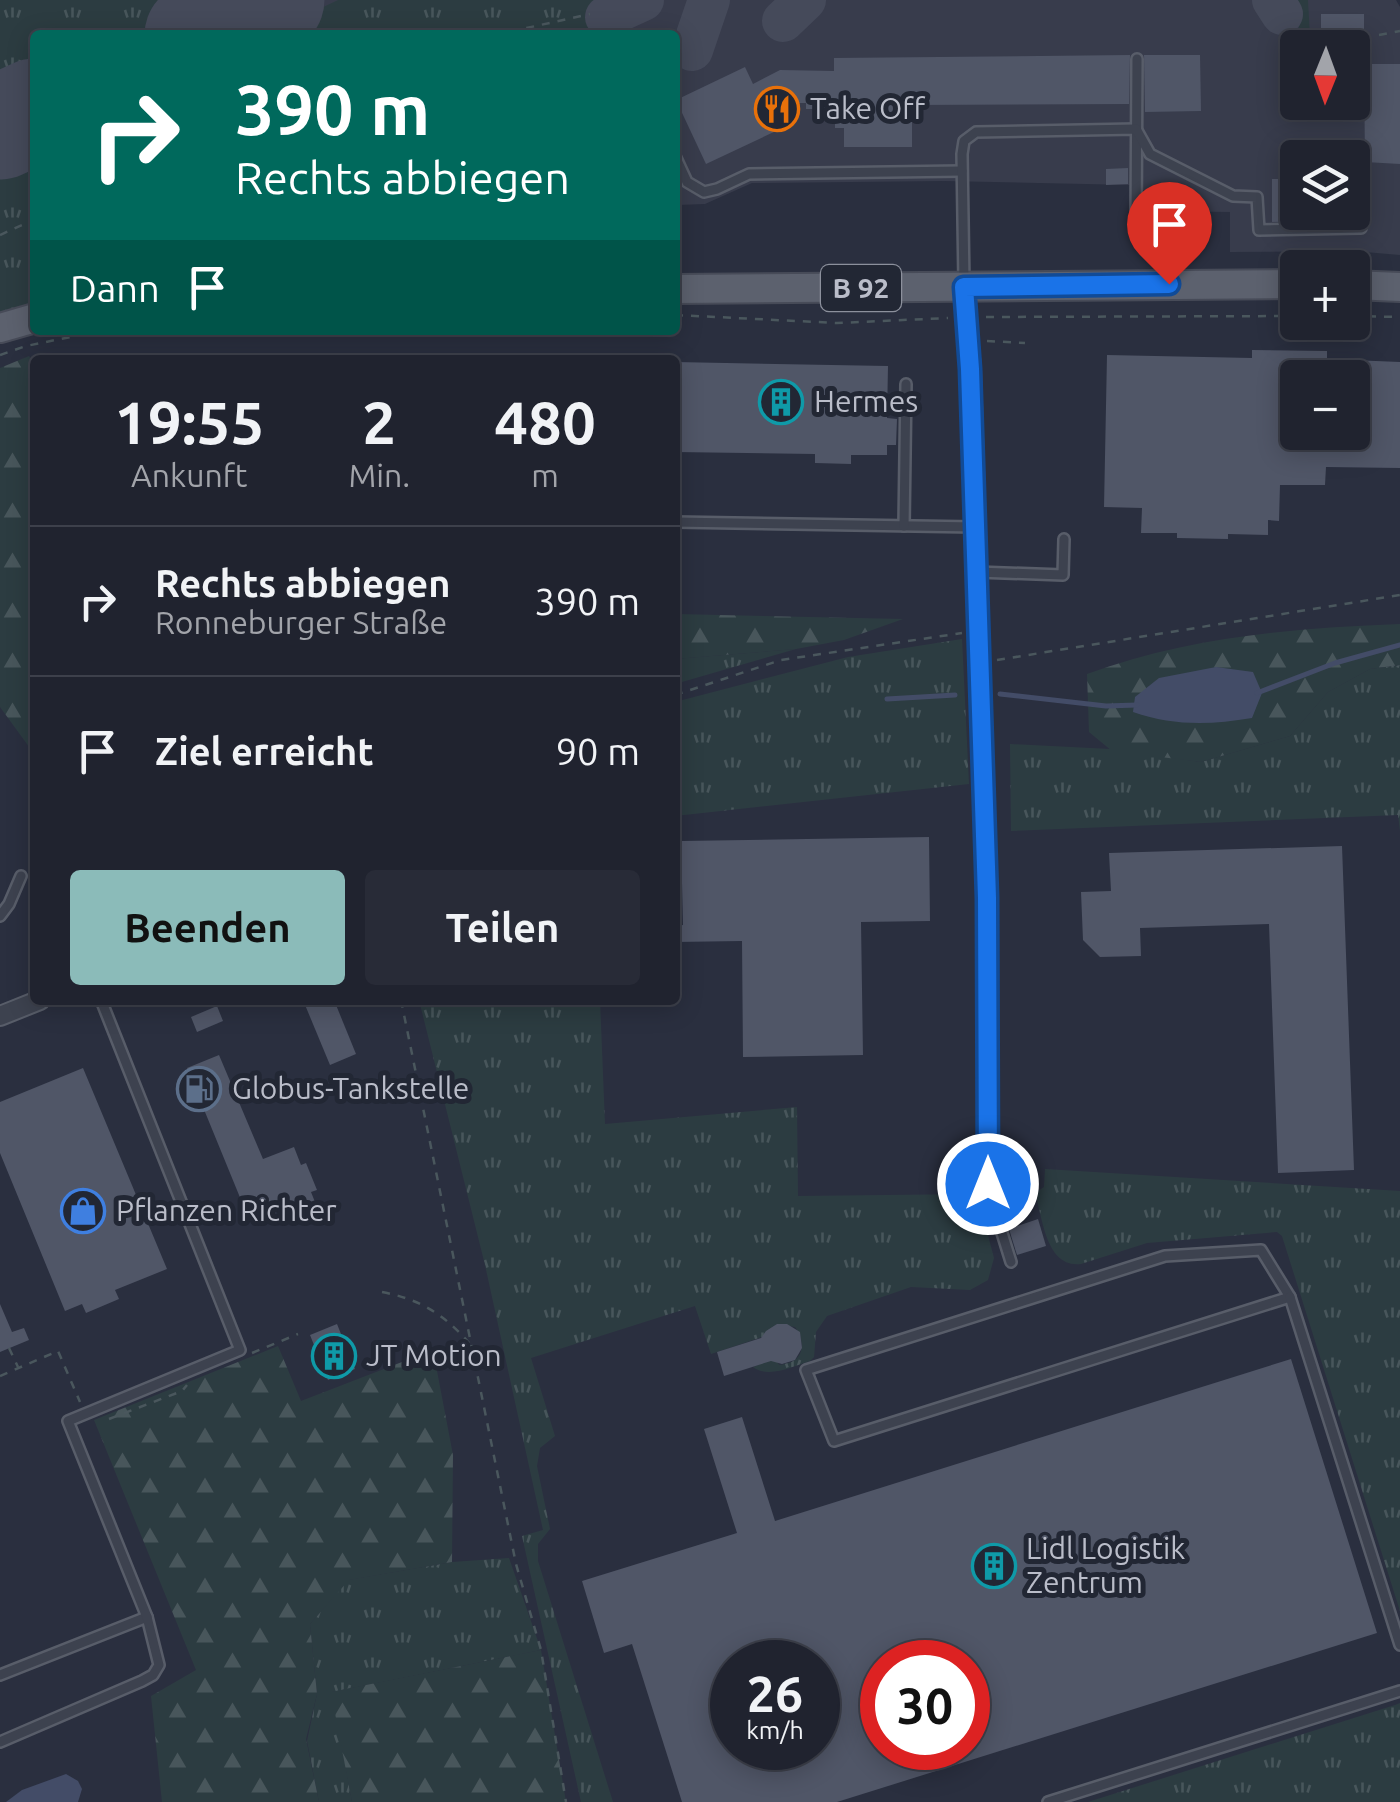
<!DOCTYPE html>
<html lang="de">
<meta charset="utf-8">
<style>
:root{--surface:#20232f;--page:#282b37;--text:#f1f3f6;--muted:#a2a4aa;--line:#3d404b;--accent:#8bbbb9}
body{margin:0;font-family:Ubuntu,sans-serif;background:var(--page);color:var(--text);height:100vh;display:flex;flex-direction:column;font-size:38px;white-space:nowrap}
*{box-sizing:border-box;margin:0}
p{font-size:32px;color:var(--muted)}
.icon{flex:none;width:55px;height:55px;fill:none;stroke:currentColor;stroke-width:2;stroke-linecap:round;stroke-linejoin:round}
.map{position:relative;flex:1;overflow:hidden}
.side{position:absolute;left:30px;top:355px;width:650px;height:650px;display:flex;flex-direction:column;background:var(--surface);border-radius:10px;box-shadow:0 5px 25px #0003,0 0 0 2px var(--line)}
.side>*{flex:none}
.guide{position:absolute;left:30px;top:30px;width:650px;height:305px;border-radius:10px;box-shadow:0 5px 25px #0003,0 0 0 2px var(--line);background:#00695c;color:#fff;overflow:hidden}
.needle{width:65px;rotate:181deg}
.fabs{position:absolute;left:1280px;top:30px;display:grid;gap:20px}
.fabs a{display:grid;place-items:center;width:90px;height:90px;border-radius:10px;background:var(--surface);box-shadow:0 5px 25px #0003,0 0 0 2px var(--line);font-size:50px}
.speed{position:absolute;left:710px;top:1640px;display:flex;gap:20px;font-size:50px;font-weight:700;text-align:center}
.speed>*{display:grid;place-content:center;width:130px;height:130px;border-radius:50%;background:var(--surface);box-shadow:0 5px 25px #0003,0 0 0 2px var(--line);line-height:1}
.speed small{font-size:25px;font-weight:400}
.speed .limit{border:15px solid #d22;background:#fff;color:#111}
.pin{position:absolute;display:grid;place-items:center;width:85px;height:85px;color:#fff;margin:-102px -42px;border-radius:50% 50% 50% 0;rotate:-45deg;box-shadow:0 0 10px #0007}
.pin .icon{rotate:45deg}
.me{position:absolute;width:110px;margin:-55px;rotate:0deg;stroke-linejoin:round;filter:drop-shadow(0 0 8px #0008)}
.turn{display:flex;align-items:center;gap:35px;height:210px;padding:0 40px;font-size:45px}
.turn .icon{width:130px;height:130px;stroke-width:2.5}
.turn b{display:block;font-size:70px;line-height:85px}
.then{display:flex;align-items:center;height:95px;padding:0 40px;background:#0003;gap:20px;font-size:38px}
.eta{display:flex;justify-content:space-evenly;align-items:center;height:170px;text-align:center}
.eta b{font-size:60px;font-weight:700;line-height:70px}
.cta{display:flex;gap:20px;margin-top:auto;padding:20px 40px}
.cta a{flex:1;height:115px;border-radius:10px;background:var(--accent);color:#111;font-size:40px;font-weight:700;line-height:115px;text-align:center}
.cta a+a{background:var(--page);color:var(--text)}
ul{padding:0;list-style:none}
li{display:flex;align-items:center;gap:30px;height:150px;padding:0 40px;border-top:2px solid var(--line)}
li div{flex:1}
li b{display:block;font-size:38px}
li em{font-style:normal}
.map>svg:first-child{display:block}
.airport{fill:#383c4c;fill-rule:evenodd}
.grass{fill:url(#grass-tufts)}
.forest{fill:url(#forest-firs)}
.water{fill:#434c67}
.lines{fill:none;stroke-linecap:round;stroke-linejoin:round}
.stream{stroke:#434c67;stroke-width:5}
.taxiway{stroke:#454a5a;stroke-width:42}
.runway{stroke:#454a5a;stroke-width:105}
.building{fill:#505667;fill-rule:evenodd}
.service-casing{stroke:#585d69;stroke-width:14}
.minor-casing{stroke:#585d69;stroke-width:22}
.primary-casing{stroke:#474b58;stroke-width:32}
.path{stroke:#4a575d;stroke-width:2.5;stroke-dasharray:8 8;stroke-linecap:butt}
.service{stroke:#3d424f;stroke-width:9}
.minor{stroke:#3d424f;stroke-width:18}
.primary{stroke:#5c616e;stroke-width:28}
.route-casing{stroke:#114b97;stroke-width:25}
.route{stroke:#1a73e8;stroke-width:18}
.labels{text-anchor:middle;stroke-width:10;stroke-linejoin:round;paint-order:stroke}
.shield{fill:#222734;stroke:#8c909c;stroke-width:2.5}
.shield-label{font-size:28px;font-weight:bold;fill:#babdc9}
.poi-label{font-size:30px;fill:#babdc9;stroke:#222734;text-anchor:start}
</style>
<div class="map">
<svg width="1400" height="1802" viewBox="0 0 1400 1802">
<defs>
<pattern id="grass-tufts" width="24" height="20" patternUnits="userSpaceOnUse" patternTransform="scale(2.5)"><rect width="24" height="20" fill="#2c3c41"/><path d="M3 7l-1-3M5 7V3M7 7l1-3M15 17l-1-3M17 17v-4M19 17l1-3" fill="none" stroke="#48565b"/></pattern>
<pattern id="forest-firs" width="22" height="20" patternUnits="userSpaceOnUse" patternTransform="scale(2.5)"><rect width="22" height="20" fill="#2c3c41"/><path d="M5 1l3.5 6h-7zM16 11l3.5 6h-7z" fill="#48565b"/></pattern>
</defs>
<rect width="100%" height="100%" fill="#2a2f3f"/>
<path class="airport" d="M0,0H1396L1400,7V255L1353,251L1230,252V212L1146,211V190H1132L1131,185L944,181L752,183L705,204L678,205L680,274H675V35H35V297L0,306ZM1298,48H1352V102H1298ZM1298,158H1352V212H1298Z"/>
<g class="grass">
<path d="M0,0H205L130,35H35V80L0,96Z"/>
<path d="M338,0H621L591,14L600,35H264Z"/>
<path d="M1292,0H1308L1310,36L1301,37Z"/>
<path d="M35,142V303L0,314V159Z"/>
<path d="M962,639L969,784L675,816V702L848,657Z"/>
<path d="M796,649L675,684V659Z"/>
<path d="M1400,665V831L1398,815L1011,831L1010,744L1110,749L1201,762L1290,736L1328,692L1370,669Z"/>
<path d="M419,1000H600L605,1124L797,1107L798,1196L977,1194L994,1258L988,1280L970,1290L911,1287L827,1316L816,1332L814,1357L810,1361C793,1366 769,1379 753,1367C759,1365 764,1361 770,1361C786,1361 771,1368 788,1363C806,1358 804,1339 795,1327L777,1324L762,1337L711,1354L695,1306L531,1358L555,1436L540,1448L537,1466L550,1529L538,1544V1561L613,1802H581L522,1536L543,1530L485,1265Z"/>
<path d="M1045,1169L1400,1191V1611L1282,1236L1277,1232L1147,1243L1081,1264C1046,1268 1043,1219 1035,1193L1044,1187Z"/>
<path d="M509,1558L541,1650L332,1692L352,1802H319L307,1741L317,1694L310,1624L348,1580L452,1562Z"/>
<path d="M1400,1703V1802H1088L1395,1705Z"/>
</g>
<g class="forest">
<path d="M29,356L35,366V755L0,707V368Z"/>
<path d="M675,614L903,619L844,640L796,649L675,659Z"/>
<path d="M1400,624V665L1370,669L1328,692L1290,736L1201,762L1112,751L1089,732L1087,674C1188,637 1293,628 1400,624Z"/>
<path d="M278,1346L301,1401L433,1350L453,1455L452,1562L349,1580L310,1624L317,1694L306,1739L319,1802H162L151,1696L196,1670L94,1420Z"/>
<path d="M541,1650L566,1802H352L331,1692Z"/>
</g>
<g class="water">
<path d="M1216,667L1253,672L1262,693L1252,718C1210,725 1173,726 1133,712L1135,697L1159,678Z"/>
<path d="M66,1774L78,1781L82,1789L78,1802H6L22,1790Z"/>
</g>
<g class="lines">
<g class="stream">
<path d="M1257,693L1335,663L1400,645"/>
<path d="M1000,694L1106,706L1137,705"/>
<path d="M887,699L955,695"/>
</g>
<g class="taxiway">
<path d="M1273,0L1282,14"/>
<path d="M606,17L643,0"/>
<path d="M783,21L805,0"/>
<path d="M692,50L709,0"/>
</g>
<g class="runway">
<path d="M197,35L272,0"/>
<path d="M0,127L35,111"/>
</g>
</g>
<g class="building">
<path d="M1321,14H1364V36L1321,34Z"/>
<path d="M1130,55L1129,104L912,105V147H844V128H835V109H806V103H788L767,113L776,131L706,164L676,100L745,67L753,84L780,70L834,71V58Z"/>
<path d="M1144,55H1200L1201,111L1145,112Z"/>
<path d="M1364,64H1400V164L1365,162Z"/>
<path d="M1128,168V184L1106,185V169Z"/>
<path d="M1272,179H1298V212H1353V220L1272,222Z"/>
<path d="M1252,350L1327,351V359L1400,362V468L1326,467L1325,485H1280L1279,521L1268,520V535L1228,534V539L1177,538V533H1141L1142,508L1104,507L1107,355L1252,358ZM1298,378H1352V432H1298Z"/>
<path d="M675,362L888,366L887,418L897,419L896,445H887V455H851V464L815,463V454L675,452Z"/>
<path d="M929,837L930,921L861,922L863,1055L743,1057L742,941L675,942V926L683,925L681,841Z"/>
<path d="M1342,846L1354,1170L1278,1173L1269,924L1140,928L1141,956L1100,957L1083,940L1081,892L1111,891L1109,853Z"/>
<path d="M303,1000H334L356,1054L330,1065Z"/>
<path d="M217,1006L223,1021L197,1032L191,1017Z"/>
<path d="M219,1055L263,1159L294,1147L301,1165L306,1163L317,1190L311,1192L317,1207L294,1216L289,1201L248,1217L187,1068Z"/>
<path d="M83,1068L167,1269L115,1290L119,1299L86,1313L82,1304L65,1311L0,1153V1102Z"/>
<path d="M1038,1219L1046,1246L1017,1255L1009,1229Z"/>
<path d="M0,1304L12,1332L24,1328L29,1340L0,1352Z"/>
<path d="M337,1324L355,1369L328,1380L310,1335Z"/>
<path d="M777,1324H787L800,1332L802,1348L795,1360L782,1364L771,1361L724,1376L717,1352L761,1338L766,1331Z"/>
<path d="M1291,1359L1377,1633L837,1802H682L632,1644L604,1653L582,1581L737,1533L704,1429L742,1417L775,1521ZM732,1662H818V1748H732ZM882,1662H968V1748H882Z"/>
</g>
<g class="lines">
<defs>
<g id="service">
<path d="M675,156L687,182L704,192L717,189L749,174L962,171"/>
<path d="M1136,226L1137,59"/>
<path d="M964,284L962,154L964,141L976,132L1136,129L1150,154L1233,196L1257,197L1259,230L1361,228V169"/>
<path d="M675,522L975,527"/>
<path d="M904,526L906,384"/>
<path d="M977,572L1063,575L1064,539"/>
<path d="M0,916L9,904L21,876"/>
<path d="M998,1220L1011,1262"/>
<path d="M1261,1250L1290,1297L834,1441L806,1370L1165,1256Z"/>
<path d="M1290,1297L1400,1645"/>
<path d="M0,1675L147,1617"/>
<path d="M0,1742L142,1681L153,1675L159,1665L147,1617L68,1421L240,1350L101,1000"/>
<path d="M1048,1802L1400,1691"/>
</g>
<g id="minor">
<path d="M964,287L971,369L987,898L988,1184"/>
<path d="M0,1016L40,1000"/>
</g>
<g id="primary">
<path d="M1352,285L1400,287"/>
<path d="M675,289L1298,284"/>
<path d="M0,328L35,318"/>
</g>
</defs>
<use href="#service" class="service-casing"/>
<use href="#minor" class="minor-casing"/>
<use href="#primary" class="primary-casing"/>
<g class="path">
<path d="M495,35L590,14"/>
<path d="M1379,35L1400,31"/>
<path d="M0,235L35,219"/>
<path d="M675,315L837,323L948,318"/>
<path d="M1352,316L1400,317"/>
<path d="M986,317L1298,316"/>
<path d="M987,341L1025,343"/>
<path d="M0,355L26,346L105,330"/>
<path d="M997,660L1400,595"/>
<path d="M675,695L781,660L962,633"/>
<path d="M401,1000L516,1564L541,1650L566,1802"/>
<path d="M382,1292C419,1299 444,1314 469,1343"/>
<path d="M9,1348L18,1367"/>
<path d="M252,1353L298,1334"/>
<path d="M0,1376L58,1351L80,1402"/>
<path d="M109,1419L182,1391L187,1385"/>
</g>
<use href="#service" class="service"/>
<use href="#minor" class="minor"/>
<use href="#primary" class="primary"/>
</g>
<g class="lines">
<defs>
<path id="route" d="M988,1184L987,898L970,369L964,287L1169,284"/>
</defs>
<use href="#route" class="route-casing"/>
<use href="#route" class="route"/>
</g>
<defs>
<symbol id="restaurant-ring" viewBox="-11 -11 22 22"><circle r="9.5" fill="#222734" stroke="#e8710a" stroke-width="1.5"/><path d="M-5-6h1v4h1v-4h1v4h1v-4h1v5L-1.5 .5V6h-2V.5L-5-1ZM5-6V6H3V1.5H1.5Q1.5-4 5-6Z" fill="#e8710a"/></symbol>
<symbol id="building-ring" viewBox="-11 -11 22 22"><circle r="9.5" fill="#222734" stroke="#0f9aa8" stroke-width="1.5"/><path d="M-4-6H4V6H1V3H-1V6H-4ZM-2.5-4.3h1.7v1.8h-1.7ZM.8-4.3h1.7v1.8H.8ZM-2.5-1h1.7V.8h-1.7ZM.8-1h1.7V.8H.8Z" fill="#0f9aa8"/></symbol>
<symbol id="fuel-ring" viewBox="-11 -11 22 22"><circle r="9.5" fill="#222734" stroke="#5c6f8a" stroke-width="1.5"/><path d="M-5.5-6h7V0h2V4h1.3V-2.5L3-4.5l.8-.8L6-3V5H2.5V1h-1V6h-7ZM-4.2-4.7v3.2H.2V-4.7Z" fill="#5c6f8a"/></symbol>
<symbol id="shop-ring" viewBox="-11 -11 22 22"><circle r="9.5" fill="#222734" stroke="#3f7fe0" stroke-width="1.5"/><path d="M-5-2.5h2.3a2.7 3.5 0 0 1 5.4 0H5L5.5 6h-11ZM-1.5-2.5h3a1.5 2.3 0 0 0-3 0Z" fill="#3f7fe0"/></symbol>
</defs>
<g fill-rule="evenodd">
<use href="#restaurant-ring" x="752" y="84" width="50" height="50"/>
<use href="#building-ring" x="756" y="377" width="50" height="50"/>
<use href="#fuel-ring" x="174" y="1064" width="50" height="50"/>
<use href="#shop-ring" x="58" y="1186" width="50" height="50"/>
<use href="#building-ring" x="309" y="1331" width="50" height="50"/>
<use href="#building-ring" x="969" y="1541" width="50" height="50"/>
</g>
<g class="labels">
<rect class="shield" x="821" y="265" width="80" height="46" rx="8"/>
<g class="shield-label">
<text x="861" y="298">B 92</text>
</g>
<g class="poi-label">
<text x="810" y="119">Take Off</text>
<text x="814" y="412">Hermes</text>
<text x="232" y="1099">Globus-Tankstelle</text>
<text x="116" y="1221">Pflanzen Richter</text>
<text x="366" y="1366">JT Motion</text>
<text x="1026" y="1559">Lidl Logistik<tspan x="1026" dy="34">Zentrum</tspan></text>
</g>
</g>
</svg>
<div class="fabs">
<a><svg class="needle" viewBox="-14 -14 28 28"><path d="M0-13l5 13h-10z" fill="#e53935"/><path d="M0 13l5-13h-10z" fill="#a2a4aa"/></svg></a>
<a><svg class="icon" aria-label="layers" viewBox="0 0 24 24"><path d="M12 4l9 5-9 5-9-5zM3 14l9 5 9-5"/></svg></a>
<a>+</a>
<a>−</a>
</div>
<div class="speed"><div>26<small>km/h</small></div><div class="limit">30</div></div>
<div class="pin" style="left:1169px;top:284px;background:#d93025"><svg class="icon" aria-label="arrive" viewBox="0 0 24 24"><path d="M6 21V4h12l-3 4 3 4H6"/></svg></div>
<svg class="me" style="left:988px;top:1184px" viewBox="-20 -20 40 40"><circle r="17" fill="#1a73e8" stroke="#fff" stroke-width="3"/><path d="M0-11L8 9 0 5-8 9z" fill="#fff"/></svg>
<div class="guide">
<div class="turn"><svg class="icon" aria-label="right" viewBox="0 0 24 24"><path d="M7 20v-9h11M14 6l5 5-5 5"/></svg><div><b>390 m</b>Rechts abbiegen</div></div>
<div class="then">Dann<svg class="icon" aria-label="arrive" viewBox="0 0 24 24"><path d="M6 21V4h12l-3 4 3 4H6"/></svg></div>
</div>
<section class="side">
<div class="eta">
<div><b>19:55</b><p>Ankunft</p></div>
<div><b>2</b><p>Min.</p></div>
<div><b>480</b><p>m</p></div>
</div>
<ul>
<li><svg class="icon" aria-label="right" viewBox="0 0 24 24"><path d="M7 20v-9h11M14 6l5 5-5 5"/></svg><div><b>Rechts abbiegen</b><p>Ronneburger Straße</p></div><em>390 m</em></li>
<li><svg class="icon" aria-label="arrive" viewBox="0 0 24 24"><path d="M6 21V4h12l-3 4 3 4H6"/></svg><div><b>Ziel erreicht</b></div><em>90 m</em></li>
</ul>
<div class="cta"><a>Beenden</a><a>Teilen</a></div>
</section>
</div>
